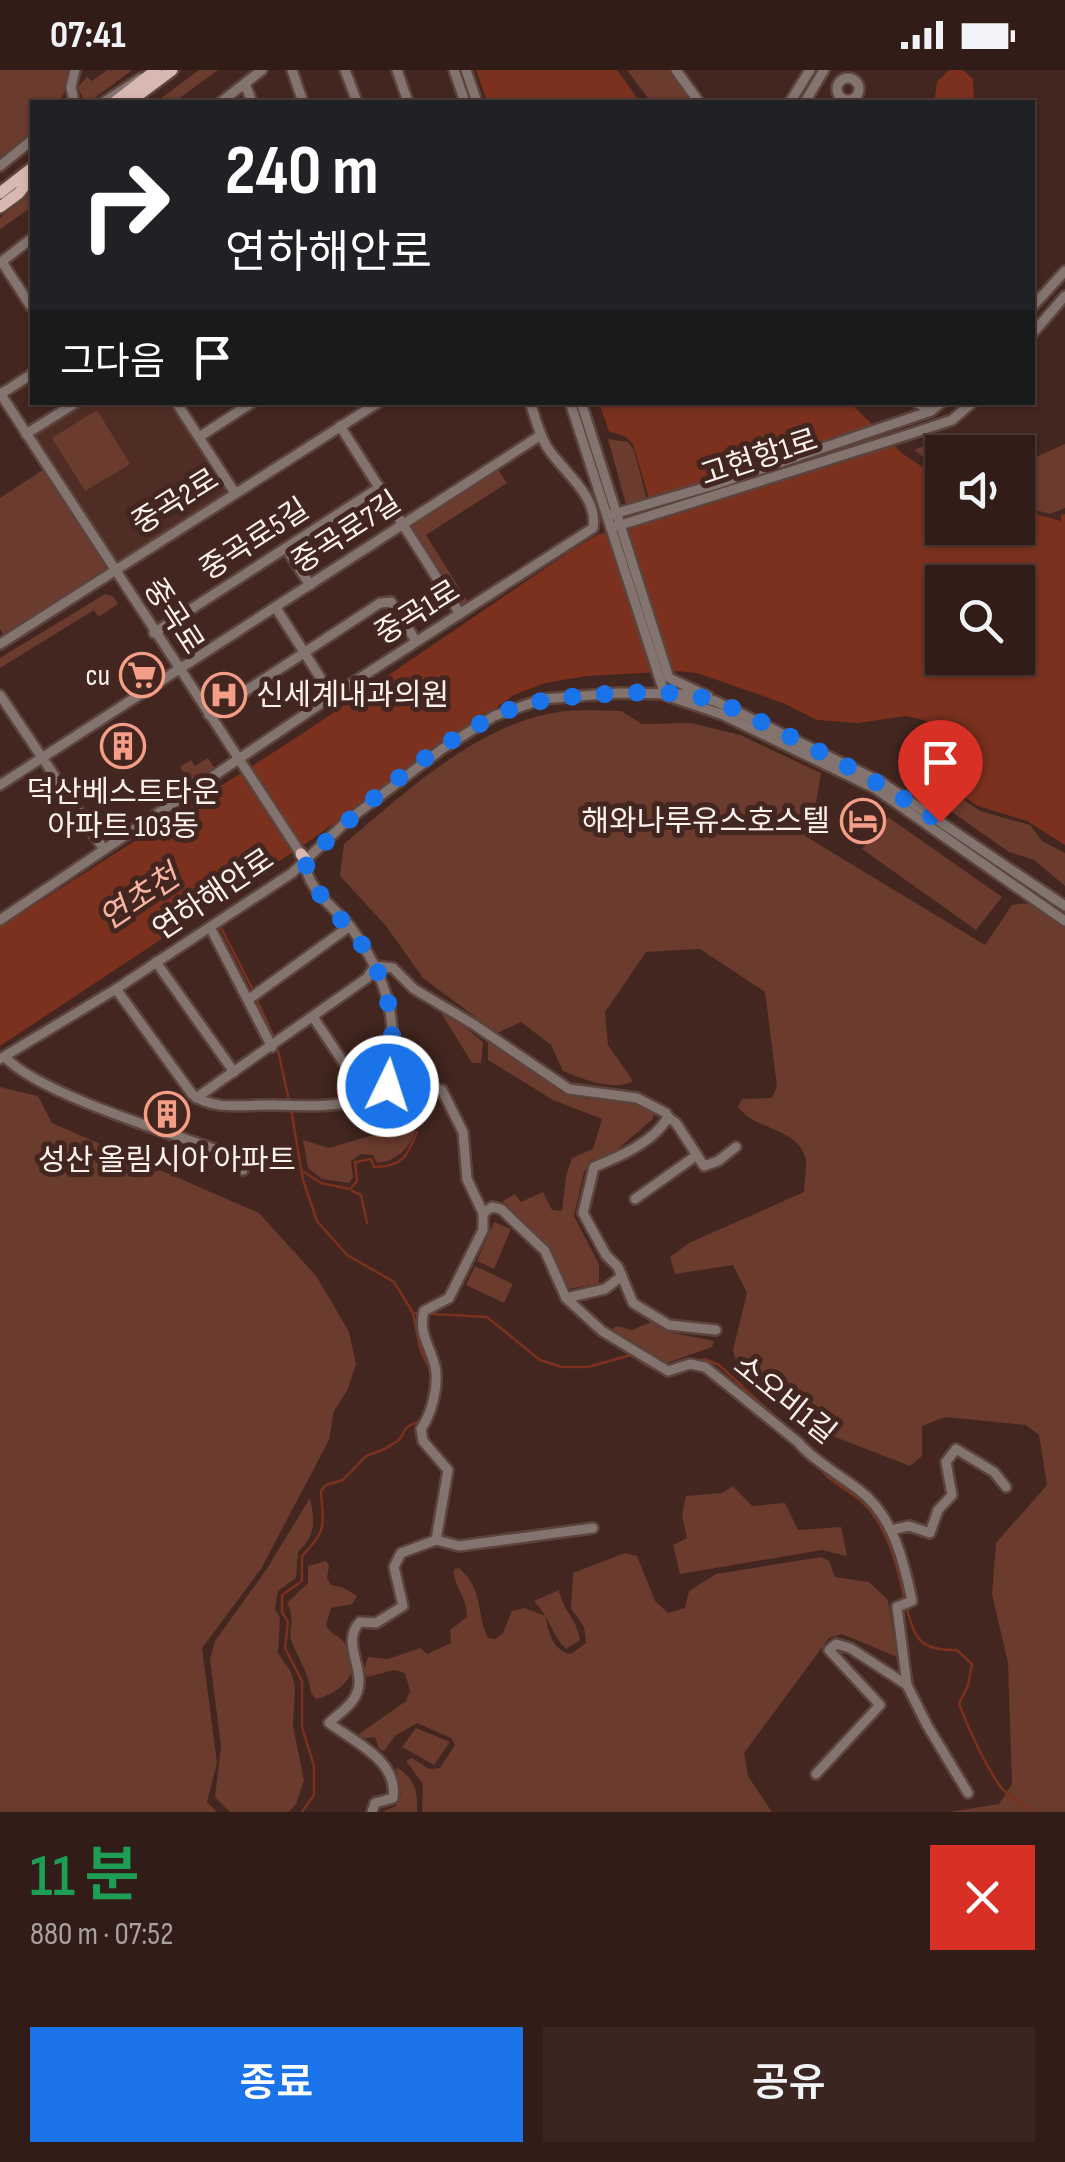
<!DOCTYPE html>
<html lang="ko">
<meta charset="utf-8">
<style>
:root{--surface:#321c17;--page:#3a2520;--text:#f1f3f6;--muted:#a8a1a1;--line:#4d3a36;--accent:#1a73e8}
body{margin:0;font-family:"Sofia Sans Condensed","Noto Sans KR",sans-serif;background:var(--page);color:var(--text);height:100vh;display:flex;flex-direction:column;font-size:38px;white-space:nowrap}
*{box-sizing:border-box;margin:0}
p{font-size:32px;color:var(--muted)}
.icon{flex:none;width:55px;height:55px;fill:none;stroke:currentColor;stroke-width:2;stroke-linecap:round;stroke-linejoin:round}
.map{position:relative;height:1742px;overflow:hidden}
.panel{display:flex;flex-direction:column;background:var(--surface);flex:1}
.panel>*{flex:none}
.hud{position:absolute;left:30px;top:30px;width:1005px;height:305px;border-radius:0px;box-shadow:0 2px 8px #0004,0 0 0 2px var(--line);background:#202124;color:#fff;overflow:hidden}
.buttons{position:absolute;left:925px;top:365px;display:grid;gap:20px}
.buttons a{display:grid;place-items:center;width:110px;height:110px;border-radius:0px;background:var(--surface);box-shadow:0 2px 8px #0004,0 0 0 2px var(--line);font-size:50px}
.pin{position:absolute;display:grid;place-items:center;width:85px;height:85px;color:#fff;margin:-102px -42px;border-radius:50% 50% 50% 0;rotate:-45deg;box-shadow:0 0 10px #0007}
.pin .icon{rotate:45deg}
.me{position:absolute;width:110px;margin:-55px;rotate:4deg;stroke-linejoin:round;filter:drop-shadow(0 0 8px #0008)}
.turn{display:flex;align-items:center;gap:35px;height:210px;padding:0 30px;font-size:45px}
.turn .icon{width:130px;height:130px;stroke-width:2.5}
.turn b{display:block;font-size:70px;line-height:85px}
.then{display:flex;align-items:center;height:95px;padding:0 30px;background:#0003;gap:20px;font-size:38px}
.round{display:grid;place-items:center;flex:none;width:105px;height:105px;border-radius:0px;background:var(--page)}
.summary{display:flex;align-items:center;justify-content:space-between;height:170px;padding:0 30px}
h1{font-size:60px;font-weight:600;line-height:75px;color:#1e9e55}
.primary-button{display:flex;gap:20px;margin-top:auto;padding:20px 30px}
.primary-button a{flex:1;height:115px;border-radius:0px;background:var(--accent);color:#fff;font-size:40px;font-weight:600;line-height:115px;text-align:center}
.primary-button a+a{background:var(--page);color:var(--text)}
.status{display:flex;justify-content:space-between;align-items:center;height:70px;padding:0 50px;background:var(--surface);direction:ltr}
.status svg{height:28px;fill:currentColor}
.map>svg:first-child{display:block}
.built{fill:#502d24}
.green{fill:#6b3b2e}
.water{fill:#7b311e;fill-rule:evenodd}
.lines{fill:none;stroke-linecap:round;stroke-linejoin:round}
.stream{stroke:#7b311e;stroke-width:2.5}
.minor-casing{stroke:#5c433c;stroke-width:14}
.major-casing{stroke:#5c433c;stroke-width:16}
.minor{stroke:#837470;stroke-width:9}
.major{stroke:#d8b9b1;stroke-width:11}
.route{stroke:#1a73e8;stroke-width:18;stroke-dasharray:0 32.4}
.labels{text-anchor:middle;stroke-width:10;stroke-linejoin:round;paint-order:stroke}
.street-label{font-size:30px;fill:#fef2ef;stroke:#42261f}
.poi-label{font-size:30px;fill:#fef2ef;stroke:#42261f;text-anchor:end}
.water-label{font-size:32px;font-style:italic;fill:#f9b5a3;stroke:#42261f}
</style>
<div class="status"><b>07:41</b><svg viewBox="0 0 49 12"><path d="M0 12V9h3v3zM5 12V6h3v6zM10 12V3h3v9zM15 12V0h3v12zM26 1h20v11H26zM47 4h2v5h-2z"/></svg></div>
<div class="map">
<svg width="1065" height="1742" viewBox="0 0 1065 1742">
<rect width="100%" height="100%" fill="#42261f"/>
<path class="built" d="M77,333H176L235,423L113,499L26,364Z"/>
<g class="green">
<path d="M0,0H72L68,16L59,32H32V67L0,93Z"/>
<path d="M107,0H132L92,30L83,29L78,17L87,7L92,11Z"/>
<path d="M199,0H218L174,32H156Z"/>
<path d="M627,0H672L694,32H651Z"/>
<path d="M28,124L32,137L0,159V148Z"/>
<path d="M97,340L130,394L85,421L52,368Z"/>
<path d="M953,363L999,382H942V401L914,380Z"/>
<path d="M608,369L628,372L634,380L651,445L643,454L632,456Z"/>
<path d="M1065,374V438L1050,444L1018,435V388L1031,389Z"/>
<path d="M495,395L507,413L426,465L471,537L460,544L404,454Z"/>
<path d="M47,397L113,499L7,570L0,559V428Z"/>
<path d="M105,524L113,526L118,534L98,547L94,540L0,598V588Z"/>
<path d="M621,641L642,654L691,653L740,665L821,703L810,769L985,875L1012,835L1030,833L1065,857V1742H950L999,1734L1012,1714L1008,1593L992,1524L996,1473L1047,1415L1039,1365L1026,1355L945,1347L922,1356V1386L910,1396L799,1353L739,1303L733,1280L747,1223L733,1195L675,1204L670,1187L689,1173L804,1122C804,1112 807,1099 806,1090C799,1057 755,1061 738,1037L742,1029L772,1028L777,1016L765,922L700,879L646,882L605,942L608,975L633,1011C612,1022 583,1009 563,1001L551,975L521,952L497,963L423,908L386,856L340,806L344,774C403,724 479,653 559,642C579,639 601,641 621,641Z"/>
<path d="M208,688L215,699L191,714L180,697L191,690L195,696Z"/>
<path d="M935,717L948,719L980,741L1030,755L1042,771L1065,783V816L1034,790L1009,782L932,728Z"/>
<path d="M888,747L1002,827L976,860L862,779Z"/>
<path d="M445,941L483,972L481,993H472L442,944Z"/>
<path d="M488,972L564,1023L587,1029L631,1031L654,1044L653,1049L612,1084L591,1090L584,1102L574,1146L599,1194V1214L567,1219L549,1177L503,1131L515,1124L521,1132L543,1122L552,1140L562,1141L566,1106L572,1088L593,1079L602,1049L553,1030L488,990Z"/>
<path d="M0,1017L38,1026L52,1053L259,1143L317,1207L349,1262L356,1294L348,1319L334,1341L329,1370L261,1499L202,1578L217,1693L207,1732L217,1742H0Z"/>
<path d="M417,1044C420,1068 400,1092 377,1093L373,1085L361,1084L351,1091L353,1107L349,1113L322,1109L308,1098L303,1070L329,1078L404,1056Z"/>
<path d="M494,1152L511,1159L494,1199L477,1191Z"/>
<path d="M475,1196L513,1214L504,1233L466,1215Z"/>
<path d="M653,1251L669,1262L714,1271L712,1277L667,1293L611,1260L617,1256L632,1260Z"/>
<path d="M733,1416L752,1436L785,1433L798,1460L841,1457L847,1486L822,1480L680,1504L673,1475L687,1468L682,1445L686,1426L722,1423Z"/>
<path d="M310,1428C315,1452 316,1465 298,1482L296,1508L278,1521L275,1539L280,1548L278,1583L291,1602L295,1616L293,1656L304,1710L296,1734L289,1742H230L215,1727L221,1676L210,1590L215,1571L266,1500Z"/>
<path d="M625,1483L637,1486L655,1531L668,1543L685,1538L689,1521L716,1504L821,1487L829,1491L835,1507L869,1512L888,1530L897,1587L842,1564L829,1568L744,1683L748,1706L772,1742H422L423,1714L406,1691L412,1688L429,1699L440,1698L455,1675L451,1668L417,1653L395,1666L384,1681L379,1679L375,1667L360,1669L359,1664L406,1631L410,1621L405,1603L394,1600L367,1607L364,1600L368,1587L388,1589L420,1578L427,1584L451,1573L450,1560L467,1547C467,1524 452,1515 454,1499L459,1498C485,1522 475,1540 488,1568L495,1569L503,1563L512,1541L525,1538L545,1546C550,1564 551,1579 571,1584L586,1573L584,1557L571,1538L573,1503Z"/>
<path d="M326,1491L329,1496L327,1508L331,1515L342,1517L357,1526L352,1534L331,1538L326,1555C330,1564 336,1564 343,1571C368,1597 343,1623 316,1629L311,1623C309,1604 300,1591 293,1575C286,1560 297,1551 287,1533L308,1513V1496Z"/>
<path d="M559,1520C563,1542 577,1548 580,1570L566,1579C551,1564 549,1546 534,1531Z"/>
<path d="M416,1658L450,1672L434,1695L402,1677Z"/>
<path d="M396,1697C415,1708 418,1722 417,1742H382L396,1736L401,1724Z"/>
</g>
<g class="water">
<path d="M476,0H617L640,32H487Z"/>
<path d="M949,0H963L973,9L974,32H934L937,12Z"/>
<path d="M599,333H850L903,384L942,410V458H1018V439L1061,451V445L1065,444V775L1027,751L978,736L966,728L949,696L942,668L927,651L906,646L858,653L817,650L783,633L697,603L677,601L587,606L545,613L514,625L305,774L0,976V857L302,664L572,480L597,465L648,452L652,439L633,374L626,367L609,361ZM942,512H1018V588H942Z"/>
</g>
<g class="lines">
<g class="stream">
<path d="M219,854L254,922"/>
<path d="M257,930L274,968"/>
<path d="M277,976L289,1031"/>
<path d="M291,1039L303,1110L317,1151L347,1185L394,1212L413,1243L420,1279L431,1302L428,1335"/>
<path d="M304,1102L321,1113L350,1119L357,1111L355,1092L371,1089L374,1097C402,1097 407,1087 417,1062"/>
<path d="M352,1121L361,1125L367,1153"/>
<path d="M415,1243L487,1247L540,1290L562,1297H588L631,1285C647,1295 662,1310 682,1301"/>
<path d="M698,1293L704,1289L719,1295L806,1375"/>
<path d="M818,1395C828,1411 846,1419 860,1430C887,1453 898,1498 905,1531"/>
<path d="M907,1538C914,1571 923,1581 957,1580L972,1594L968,1615L959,1634C970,1662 983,1691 1000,1716C1008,1728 1023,1731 1031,1742"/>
<path d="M302,1742L314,1725V1696L302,1657V1611L285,1578L288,1552L282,1542V1525L302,1511V1486C328,1459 323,1456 321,1421L326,1415L343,1410L366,1386L385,1379L399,1370L407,1357L421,1350"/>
</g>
<defs>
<g id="minor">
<path d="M292,0L303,32"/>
<path d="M345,0L357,32"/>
<path d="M397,0L408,32"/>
<path d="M454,0L465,32"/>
<path d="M466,0L477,32"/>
<path d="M676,0L699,32"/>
<circle cx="848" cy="19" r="11"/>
<path d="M245,14L252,32"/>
<path d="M74,32L71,17L75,0"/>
<path d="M104,32L141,8"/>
<path d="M221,32L262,0"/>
<path d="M790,32L810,0"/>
<path d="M805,32L824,0"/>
<path d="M0,96L32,70"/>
<path d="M2,192L32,238"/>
<path d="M0,193L32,168"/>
<path d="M1032,237L1065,201"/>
<path d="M1032,264L1065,226"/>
<path d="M0,323L301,784"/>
<path d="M1,324L32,304"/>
<path d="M176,332L235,423"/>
<path d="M570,332L665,625"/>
<path d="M581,332L669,608L708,626"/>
<path d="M916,332L931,341"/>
<path d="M340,356L460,544"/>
<path d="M26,364L77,332"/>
<path d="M199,367L253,332"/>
<path d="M607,446L717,414L931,341L942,332"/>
<path d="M611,458L907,365L952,350L973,332"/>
<path d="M286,478L310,515"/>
<path d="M276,538L332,626"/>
<path d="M154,563L380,417"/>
<path d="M0,574L379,332"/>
<path d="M0,625L103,778"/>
<path d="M668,626L721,644L876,719L1065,851"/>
<path d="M209,645L380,533L391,532L416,571"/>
<path d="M0,715L541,365"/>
<path d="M0,850L332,626L593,458C599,426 562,401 547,377C539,364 535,347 530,332"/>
<path d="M210,857L272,977"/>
<path d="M156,892L234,1002"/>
<path d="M116,919L192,1024C214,1042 247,1034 274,1035C323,1036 383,1044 391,981C397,936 378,895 352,859C337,839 304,818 306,791"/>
<path d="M249,929L350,856"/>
<path d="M313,947L366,1026"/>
<path d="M5,987C40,1025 180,1066 234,1086L243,1100"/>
<path d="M0,989L116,919L292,803L347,751L442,679L494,646L543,629L618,623L681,624L715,631L881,712L1065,836"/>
<path d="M378,1017L442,1020L463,1062L467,1109L483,1143L492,1137L501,1139L545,1181L566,1228L602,1261L668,1301L690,1294L705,1297L798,1372C810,1388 841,1406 859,1420C893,1445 904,1492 912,1531L897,1537L907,1615"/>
<path d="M196,1028L367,908L375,896L393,898L414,919L473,954L569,1019L637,1028L666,1043L668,1047C654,1072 619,1087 594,1097L583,1143L606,1185L618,1197L633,1233L669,1255L716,1260"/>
<path d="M668,1047L676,1053L704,1096L718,1091L736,1077"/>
<path d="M635,1129L697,1085"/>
<path d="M566,1228L605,1219L622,1206"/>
<path d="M891,1460L909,1456L930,1463L938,1440L952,1425L946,1392L956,1379L994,1402L1006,1417"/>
<path d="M436,1470L459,1476L593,1458"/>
<path d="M816,1704L880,1635L829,1580L836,1574L850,1578L907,1615L927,1655L968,1723"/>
<path d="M372,1742L375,1733L393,1728C399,1691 353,1671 329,1653C336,1646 347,1639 353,1630C372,1604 338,1574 360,1552L376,1553L403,1536L394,1497L401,1483L436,1470L448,1400L423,1371L421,1359C432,1343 439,1316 435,1296C430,1276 418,1263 424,1241L449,1228L483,1160V1143"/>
</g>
<g id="major">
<path d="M115,32L156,0"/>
<path d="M129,32L172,0"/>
<path d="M0,123L32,98"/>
<path d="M0,137L19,123L29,110"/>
<path d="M301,784L306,791"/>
</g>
</defs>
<use href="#minor" class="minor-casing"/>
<use href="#major" class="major-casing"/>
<use href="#minor" class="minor"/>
<use href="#major" class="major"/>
</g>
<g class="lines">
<path class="route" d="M388,1016L378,1017C389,1003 392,984 392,966C392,936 382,904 365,879C350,855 305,818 306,791C361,737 423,682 493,647C524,631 556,628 590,625C619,623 651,621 681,624C719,627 754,649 787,665C841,692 891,719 940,752"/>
</g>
<defs>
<symbol id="supermarket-ring" viewBox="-11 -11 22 22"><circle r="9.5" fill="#42261f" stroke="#f49e88" stroke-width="1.5"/><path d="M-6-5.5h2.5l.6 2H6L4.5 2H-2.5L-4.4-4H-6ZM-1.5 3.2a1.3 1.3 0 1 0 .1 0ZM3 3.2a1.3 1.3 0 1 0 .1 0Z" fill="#f49e88"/></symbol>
<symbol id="hospital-ring" viewBox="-11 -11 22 22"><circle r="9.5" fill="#42261f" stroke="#f49e88" stroke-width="1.5"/><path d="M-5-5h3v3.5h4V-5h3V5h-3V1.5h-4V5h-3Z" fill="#f49e88"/></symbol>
<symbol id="building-ring" viewBox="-11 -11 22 22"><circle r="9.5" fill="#42261f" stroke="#f49e88" stroke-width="1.5"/><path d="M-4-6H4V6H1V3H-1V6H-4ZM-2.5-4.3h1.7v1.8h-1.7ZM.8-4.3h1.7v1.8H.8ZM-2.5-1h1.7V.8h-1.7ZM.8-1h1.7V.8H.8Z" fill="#f49e88"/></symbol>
<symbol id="hotel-ring" viewBox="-11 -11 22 22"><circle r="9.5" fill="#42261f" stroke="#f49e88" stroke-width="1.5"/><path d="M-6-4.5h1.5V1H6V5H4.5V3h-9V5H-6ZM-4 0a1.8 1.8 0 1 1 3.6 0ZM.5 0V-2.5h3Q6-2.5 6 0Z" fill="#f49e88"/></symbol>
</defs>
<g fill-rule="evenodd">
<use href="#supermarket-ring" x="117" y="580" width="50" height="50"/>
<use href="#hospital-ring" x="199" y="600" width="50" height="50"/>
<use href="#building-ring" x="98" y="651" width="50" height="50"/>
<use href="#hotel-ring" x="838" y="726" width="50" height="50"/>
<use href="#building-ring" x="142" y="1019" width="50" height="50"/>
</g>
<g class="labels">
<g class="street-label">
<text transform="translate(759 387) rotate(-18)" y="10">고현항1로</text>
<text transform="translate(175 431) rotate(-32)" y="10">중곡2로</text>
<text transform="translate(346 462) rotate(-33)" y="10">중곡로7길</text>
<text transform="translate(254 469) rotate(-33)" y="10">중곡로5길</text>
<text transform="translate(417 542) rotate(-32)" y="10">중곡1로</text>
<text transform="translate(174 546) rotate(57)" y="10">중곡로</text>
<text transform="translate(213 824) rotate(-34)" y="10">연하해안로</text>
<text transform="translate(785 1329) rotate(39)" y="10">소오비1길</text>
</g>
<g class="poi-label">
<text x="110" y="615">cu</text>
<text x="256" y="635" text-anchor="start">신세계내과의원</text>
<text x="123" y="732" text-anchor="middle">덕산베스트타운<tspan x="123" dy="34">아파트 103동</tspan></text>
<text x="830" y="761">해와나루유스호스텔</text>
<text x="167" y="1100" text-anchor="middle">성산 올림시아 아파트</text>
</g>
<g class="water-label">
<text transform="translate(139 827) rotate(-34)" y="11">연초천</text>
</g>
</g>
</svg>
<div class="buttons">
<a><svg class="icon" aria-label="sound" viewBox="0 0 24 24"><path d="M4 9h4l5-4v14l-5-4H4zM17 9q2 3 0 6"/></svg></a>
<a><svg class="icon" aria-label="search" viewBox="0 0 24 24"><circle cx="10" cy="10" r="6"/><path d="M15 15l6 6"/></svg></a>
</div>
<div class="pin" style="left:940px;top:752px;background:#d93025"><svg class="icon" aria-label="arrive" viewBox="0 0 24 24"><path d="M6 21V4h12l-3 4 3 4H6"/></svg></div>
<svg class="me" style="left:388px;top:1016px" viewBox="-20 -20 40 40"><circle r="17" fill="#1a73e8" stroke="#fff" stroke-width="3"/><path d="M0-11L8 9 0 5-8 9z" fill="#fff"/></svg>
<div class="hud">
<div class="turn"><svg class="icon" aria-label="right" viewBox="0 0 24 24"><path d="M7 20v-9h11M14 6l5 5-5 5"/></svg><div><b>240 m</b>연하해안로</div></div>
<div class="then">그다음<svg class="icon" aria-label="arrive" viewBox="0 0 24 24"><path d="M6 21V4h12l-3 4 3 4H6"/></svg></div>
</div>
</div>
<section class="panel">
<div class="summary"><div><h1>11 분</h1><p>880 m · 07:52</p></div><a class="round" style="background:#d93025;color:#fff"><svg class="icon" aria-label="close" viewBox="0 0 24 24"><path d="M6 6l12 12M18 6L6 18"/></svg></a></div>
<div class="primary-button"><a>종료</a><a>공유</a></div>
</section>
